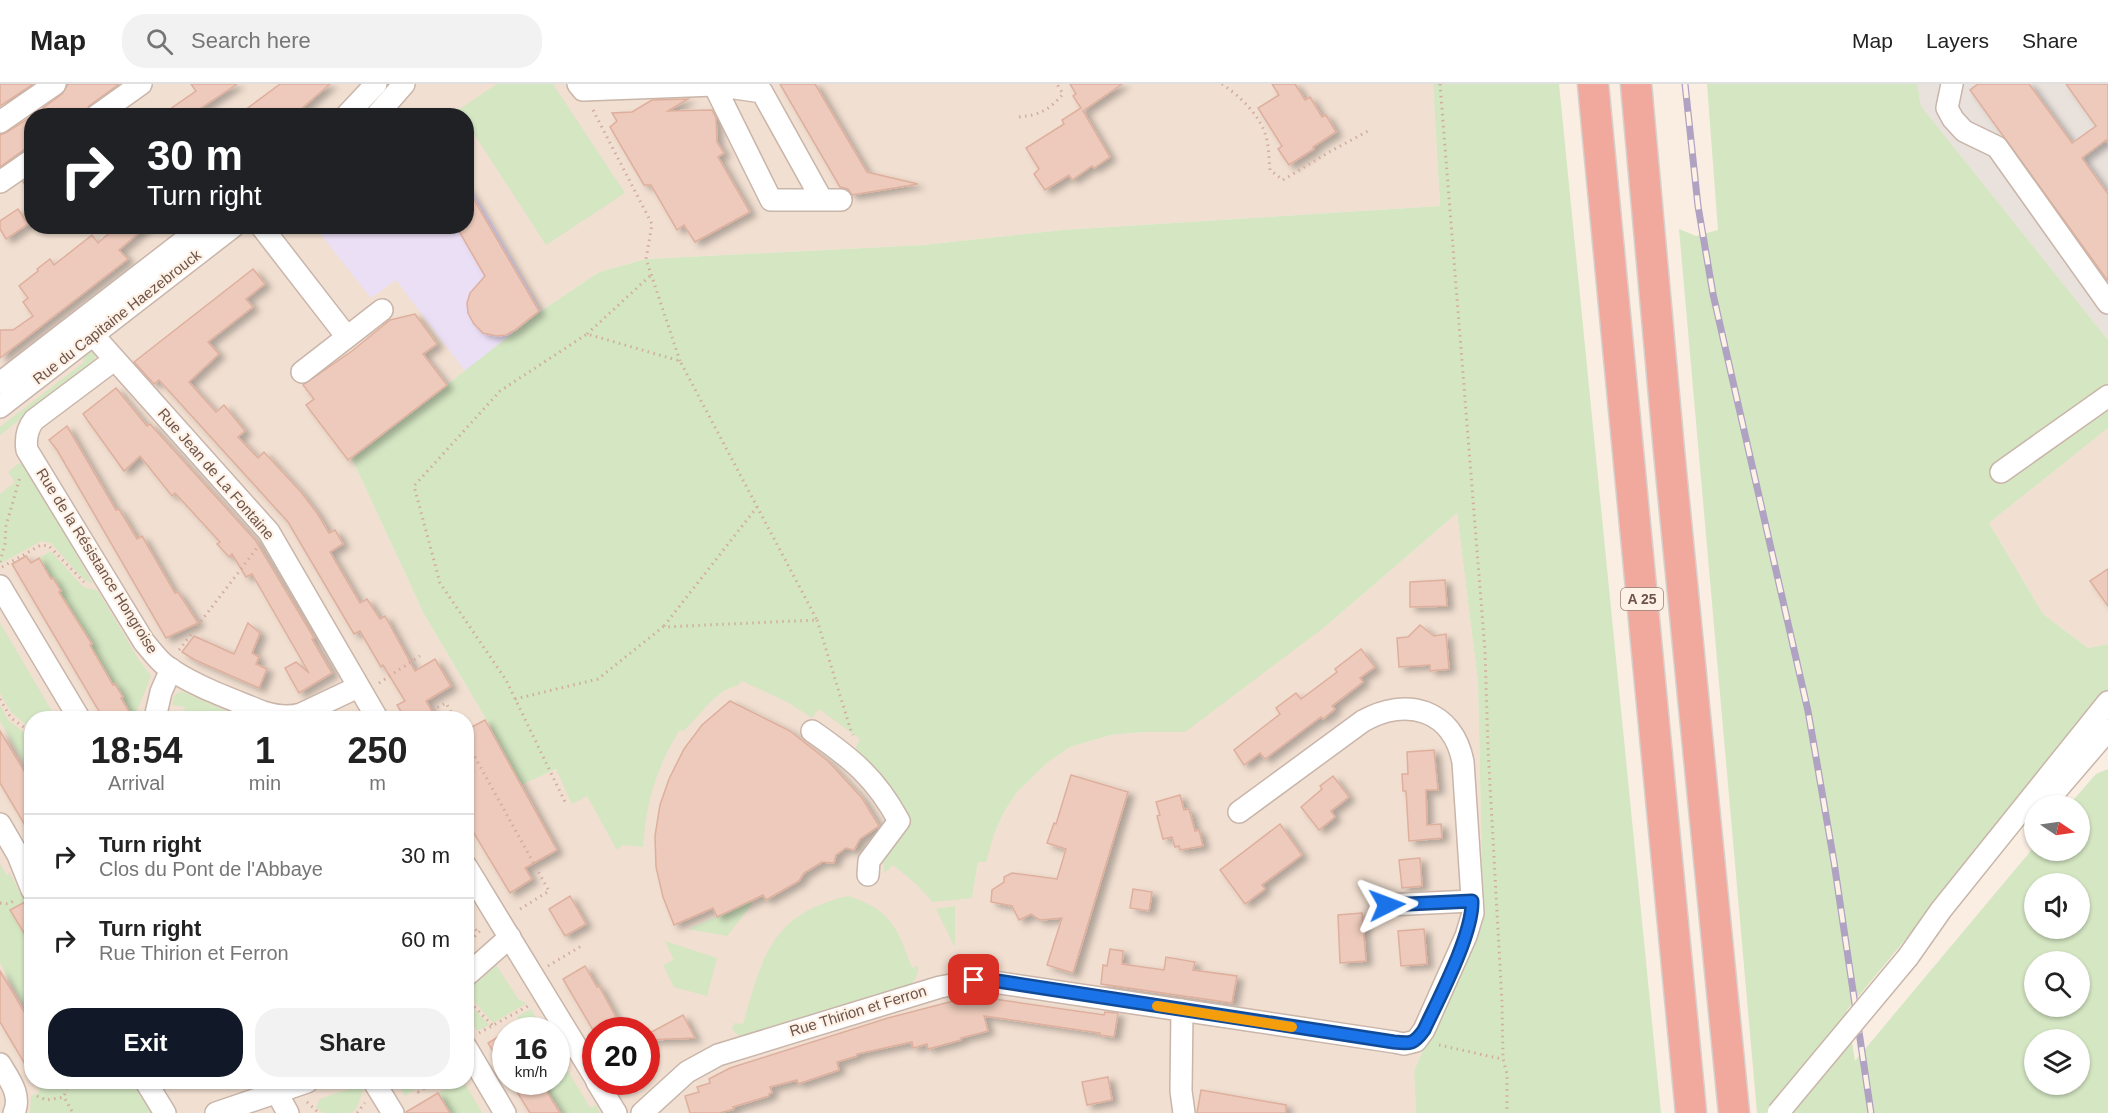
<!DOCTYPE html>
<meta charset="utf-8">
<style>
:root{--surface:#fff;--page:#f2f2f2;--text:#222;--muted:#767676;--line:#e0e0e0;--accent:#111827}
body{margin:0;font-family:Helvetica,sans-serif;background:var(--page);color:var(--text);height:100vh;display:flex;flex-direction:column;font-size:22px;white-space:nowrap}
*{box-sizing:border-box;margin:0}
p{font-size:20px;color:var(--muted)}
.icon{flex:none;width:33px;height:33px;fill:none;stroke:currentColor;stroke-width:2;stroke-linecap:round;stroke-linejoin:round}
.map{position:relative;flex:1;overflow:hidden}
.panel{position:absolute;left:24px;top:627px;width:450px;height:378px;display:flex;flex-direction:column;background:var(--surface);border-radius:24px;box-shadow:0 2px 4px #0004}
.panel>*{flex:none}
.hud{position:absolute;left:24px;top:24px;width:450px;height:126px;border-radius:24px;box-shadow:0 2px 4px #0004;background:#202124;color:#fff;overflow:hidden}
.needle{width:39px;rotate:103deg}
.controls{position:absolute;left:2024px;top:711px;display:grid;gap:12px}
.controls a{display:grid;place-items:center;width:66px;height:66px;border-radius:50%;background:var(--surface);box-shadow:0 2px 4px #0004;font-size:30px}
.speed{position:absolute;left:492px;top:933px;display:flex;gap:12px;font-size:30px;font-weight:700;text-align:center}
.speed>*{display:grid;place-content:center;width:78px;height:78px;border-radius:50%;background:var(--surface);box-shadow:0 2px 4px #0004;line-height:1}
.speed small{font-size:15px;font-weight:400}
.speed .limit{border:9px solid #d22;background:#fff;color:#111}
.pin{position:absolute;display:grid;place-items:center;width:51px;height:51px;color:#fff;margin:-26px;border-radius:12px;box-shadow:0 3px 9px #0006}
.me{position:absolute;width:66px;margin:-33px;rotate:87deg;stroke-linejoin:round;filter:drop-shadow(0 0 4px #0008)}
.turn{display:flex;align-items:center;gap:21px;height:126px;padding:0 24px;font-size:27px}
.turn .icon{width:78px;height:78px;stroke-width:2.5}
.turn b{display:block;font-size:42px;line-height:51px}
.eta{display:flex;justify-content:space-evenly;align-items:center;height:102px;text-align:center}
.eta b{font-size:36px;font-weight:700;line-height:42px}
.action{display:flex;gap:12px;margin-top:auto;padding:12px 24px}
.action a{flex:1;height:69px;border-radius:24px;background:var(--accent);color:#fff;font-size:24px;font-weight:700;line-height:69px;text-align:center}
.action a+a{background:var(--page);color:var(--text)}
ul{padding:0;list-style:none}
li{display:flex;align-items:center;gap:18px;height:84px;padding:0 24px;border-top:2px solid var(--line)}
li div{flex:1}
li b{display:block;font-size:22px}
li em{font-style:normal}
header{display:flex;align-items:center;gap:36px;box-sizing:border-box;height:84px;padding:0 30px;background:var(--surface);border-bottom:2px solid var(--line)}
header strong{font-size:28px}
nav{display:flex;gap:33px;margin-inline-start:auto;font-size:21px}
.search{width:420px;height:54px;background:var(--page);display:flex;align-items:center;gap:15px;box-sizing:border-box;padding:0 21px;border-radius:24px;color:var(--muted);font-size:22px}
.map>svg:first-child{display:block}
.residential{fill:#f1dfd1;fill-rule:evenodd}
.industrial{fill:#e9e1dc}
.education{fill:#ebdff6}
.green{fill:#d4e6c2;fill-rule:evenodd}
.building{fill:#edcabb;stroke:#dfaf9d;stroke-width:1.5;filter:url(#shadow)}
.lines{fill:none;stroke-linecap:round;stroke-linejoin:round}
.minor-casing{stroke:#c9b5a9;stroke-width:24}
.highway-casing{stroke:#d7cfcc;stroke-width:33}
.path{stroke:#d2ad9f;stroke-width:3;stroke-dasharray:1.5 4.5;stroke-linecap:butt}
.minor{stroke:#fff;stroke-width:21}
.highway{stroke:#f0a99c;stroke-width:30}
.rail-casing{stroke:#b0a2c2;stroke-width:7}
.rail{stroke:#fef2e7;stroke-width:4.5;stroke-dasharray:14;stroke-linecap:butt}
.minor-bridge-casing{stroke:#c9b5a9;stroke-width:24;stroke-linecap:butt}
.minor-bridge{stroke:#fff;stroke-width:21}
.route-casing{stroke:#114b97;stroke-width:15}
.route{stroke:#1a73e8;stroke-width:10}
.slow{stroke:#f59e0b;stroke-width:10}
.labels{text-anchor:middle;stroke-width:4.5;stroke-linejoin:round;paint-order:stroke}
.shield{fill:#fef2e7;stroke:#9a8379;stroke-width:1.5}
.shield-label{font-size:14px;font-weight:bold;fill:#6f544a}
.street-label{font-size:15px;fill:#6f544a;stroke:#fef2e7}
</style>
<header>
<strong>Map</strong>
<div class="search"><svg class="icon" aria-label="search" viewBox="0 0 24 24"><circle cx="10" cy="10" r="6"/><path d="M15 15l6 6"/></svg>Search here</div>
<nav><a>Map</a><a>Layers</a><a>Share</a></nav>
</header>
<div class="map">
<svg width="2108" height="1029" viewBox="0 0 2108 1029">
<defs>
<filter id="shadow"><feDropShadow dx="6" dy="4" stdDeviation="3" flood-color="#0004"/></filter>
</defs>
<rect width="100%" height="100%" fill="#faeee2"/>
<g class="residential">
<path d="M0,0H1433L1440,122L1063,146L923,161L646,175L599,188L541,227L352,375L424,530L486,635L521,700L639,651L719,551L839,611L955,815L972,814L978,778L994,750L1004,728L1017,708L1048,678L1070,663L1111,651L1144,648L1326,542L1457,429L1478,597L1483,830L1414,987L1416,1029H0ZM32,32H466V142H32ZM32,634H466V998H32ZM506,946H556V998H506ZM596,946H646V998H596Z"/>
<path d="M2108,344V560L2088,564L2043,530L1989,439Z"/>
</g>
<path class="industrial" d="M1917,0H2108V256L1921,22Z"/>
<path class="education" d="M467,98L489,133L541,227L465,287L396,196L371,214L315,143L466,142Z"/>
<g class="green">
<path d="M497,0H553L625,109L546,161L467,39L466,32L461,31L458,26Z"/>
<path d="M1433,0H1559L1661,1029H1416L1414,987L1483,830L1478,598L1457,429L1326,542L1185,648H1144L1111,651L1070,663L1048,678L1017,708L1004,728L994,750L986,778H978L972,814L933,818L915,799L893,781L884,789L883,771L911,740L899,720L855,666L860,655L819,625L812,634L789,619L742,597L737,602C719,603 698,633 685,646L679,647C656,685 646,718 643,763L623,761L617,766L587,712L572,720L556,685L521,701L486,635L424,530L352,375L541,227L599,188L646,175L923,161L1063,146L1440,122Z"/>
<path d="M1707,0H1917L1921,22L2108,256V344L1989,439L2043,530L2088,564L2108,560V611L1847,926L1855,977L2034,763V766H2079V722L2069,721L2096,690L2108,685V1029H1757L1679,145L1696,152L1718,146ZM2034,800H2079V844H2034ZM2034,878H2079V922H2034ZM2034,956H2079V1000H2034Z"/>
<path d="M90,266L96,267L94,277L0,351V343L83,279L85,270Z"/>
<path d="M19,379L27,383L93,500L83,495L51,459L41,457L0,480V410L15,398L8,388Z"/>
<path d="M51,467L83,503L98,507L139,576L151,592L134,634L90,561L92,560L59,508L60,507L39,474Z"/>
<path d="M0,539L56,634H32L31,645L11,628L0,609Z"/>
<path d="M181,607L240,633L241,634H182L185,623L172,621L174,612Z"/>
<path d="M0,621L8,636L31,654V691L0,637Z"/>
<path d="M0,780L7,792L9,788L25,818L10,826L31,862V934L0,879Z"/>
<path d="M848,812C892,826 897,844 912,884L918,881C919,891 915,895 909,903L740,953L732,945L734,939L743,940C762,873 771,830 848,812Z"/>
<path d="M752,817V820L727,852L688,845Z"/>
<path d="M955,822V863L936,825Z"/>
<path d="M665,857L717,874L707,912L674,903L663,881L674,876Z"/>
<path d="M496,881L519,916L527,919L493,939L466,908Z"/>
<path d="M467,917L489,941L477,947L467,929Z"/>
<path d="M531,925L543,946H511V945L517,942L518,932Z"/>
<path d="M557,969L590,1024L596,1021L600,1029H562L556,1018L554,1019L541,998H556Z"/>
<path d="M49,998H135L154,1029H30L31,1012L40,1008L38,1004Z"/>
<path d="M396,998H408L414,1006L405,1012Z"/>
<path d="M447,998H464L482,1029H450L438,1009L446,1005Z"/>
<path d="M357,1002H364L359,1018L355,1026L350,1029H323L316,1023L320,1015Z"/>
</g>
<g class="building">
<path d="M0,0H33L0,22Z"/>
<path d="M68,0H119L89,22L84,32H32L62,10Z"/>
<path d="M191,0H237L189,32H160L196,7Z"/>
<path d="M280,0H330L293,32H237Z"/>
<path d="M780,0H815L867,88L918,100L852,111L848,105L840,103Z"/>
<path d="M1070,0H1122L1083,27L1110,73L1094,84L1092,82L1072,96L1069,91L1045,106L1034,90L1039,85L1026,64L1064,40L1062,36L1081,24L1073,12L1076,10Z"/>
<path d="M1272,0H1295L1305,16L1310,13L1322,33L1326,31L1336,48L1313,63L1314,65L1289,81L1278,65L1282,62L1258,24L1279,11Z"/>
<path d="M1978,0H2029L2072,59L2096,42L2066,0H2108V59L2106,56L2082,74L2108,110V197L1970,6Z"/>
<path d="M688,15L668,27L712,26L716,34L717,58L724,69L718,73L750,128L695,158L684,141L677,146L651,101H644L610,43L617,37L612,29L632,28L652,16Z"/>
<path d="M32,32V63L25,65L0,83V51L7,48Z"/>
<path d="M32,92V111L23,98Z"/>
<path d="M466,102L539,227L515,246L506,251L496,252L483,249L474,240L468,229L467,219L470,209L485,192L456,142H466Z"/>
<path d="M18,125L28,140L6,155L0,145V137Z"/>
<path d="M117,142H147L119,166L128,175L0,274V246H13L33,232L23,218L28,214L19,202L38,187L37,185L50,175L54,181L92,151L98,159Z"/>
<path d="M253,185L265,200L246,215L253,223L208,258L219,270L189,298L216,328L224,321L245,347L238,353L258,374L264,368L301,408L317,429L329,449L335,446L343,460L330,468L360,519L367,515L380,535L385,532L415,587L435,575L451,602L426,617L436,634H405L397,621L405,617L383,581L381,583L360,547L354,550L288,438L159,296L154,300L134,278Z"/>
<path d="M415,230L437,260L423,270L447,301L348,376L306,321L314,315L303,301L352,267L390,236Z"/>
<path d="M116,304L147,342L150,340L256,457L314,554L312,555L332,589L299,609L285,584L296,578L309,589L252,490L246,493L232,470L229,473L217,460L220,458L175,409L172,412L140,372L124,387L83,330Z"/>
<path d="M67,342L116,426L119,425L137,455L142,452L175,509L178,508L198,539L166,554L57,366L49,356Z"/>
<path d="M26,472L31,479L39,474L51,495L53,494L61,507L59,508L92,560L90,561L113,601L115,600L123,613L121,614L133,634H103L12,480Z"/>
<path d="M2108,485V522L2090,497Z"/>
<path d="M1445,496L1447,522L1410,523V498Z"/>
<path d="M248,539L260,549L252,569L259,573L256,580L267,585L259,604L195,576L182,568L194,552L234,570Z"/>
<path d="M1420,541L1434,552L1446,550L1449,585L1430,587V581L1399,583L1397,554L1408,553Z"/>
<path d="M1361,565L1375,583L1360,594L1363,598L1332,622L1335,625L1323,635L1321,633L1306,644L1265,675L1260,669L1244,681L1234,666L1280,630L1276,624L1296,609L1301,615L1337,588L1335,585Z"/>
<path d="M730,617L790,647L828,677L862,714L879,742L860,755L854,766L846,764L836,771L834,779L822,778L804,789L799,797L766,816L763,811L717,833L713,824L674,841L663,813L656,783L655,752L660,721L669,695L684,665L702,641Z"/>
<path d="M485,636L557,766L525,784L532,795L510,809L466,736V646Z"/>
<path d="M0,647L32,700V753L0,699Z"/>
<path d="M1434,666L1438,706H1426L1427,741L1441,740L1442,754L1409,757L1406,707H1403L1402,690H1408L1407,668Z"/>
<path d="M1071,691L1128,708L1073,889L1047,881L1062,834L1040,836L1031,830L1019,836L1012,822L991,818L992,806L1004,798V793L1012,789L1057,795L1066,765L1047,759L1054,739L1056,740Z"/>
<path d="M1333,692L1349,713L1331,727L1335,733L1319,746L1301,723L1322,705L1320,702Z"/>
<path d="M1180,711L1184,726L1189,725L1195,747L1199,746L1203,762L1180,766L1179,762L1175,763L1172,753L1163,755L1157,732L1160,731L1156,718Z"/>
<path d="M1280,740L1302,771L1262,801L1265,805L1245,820L1220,786Z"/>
<path d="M1420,774L1422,802L1402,804L1399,776Z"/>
<path d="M1133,805L1152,808L1149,827L1130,824Z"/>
<path d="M570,812L586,840L565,852L549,825Z"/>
<path d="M25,818L32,829V862L10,826Z"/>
<path d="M1362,829L1366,877L1340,879L1338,831Z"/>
<path d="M1424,845L1427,880L1401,882L1398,847Z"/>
<path d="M1110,865L1123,867L1122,880L1164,886L1166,873L1195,878L1193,886L1237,892L1232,919L1101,900L1103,881L1107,882Z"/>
<path d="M585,882L597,903L599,902L623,946H593L563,895Z"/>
<path d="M0,887L32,941V992L0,938Z"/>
<path d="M980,913L1104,931L1105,928L1118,929L1114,953L1099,951L1100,949L984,932L988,947L961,954V956L928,965L927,960L913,964L912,958L857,970V972L837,978L839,986L798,1000L797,996L770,1003L772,1009L769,1010V1012L733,1023L734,1025L720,1029H690L685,1012L699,1008L697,1003L710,999L709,995L730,984L888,934L965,914Z"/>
<path d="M683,931L695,954L646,956V951Z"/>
<path d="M506,948V988L488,959Z"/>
<path d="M1108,993L1112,1016L1087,1021L1082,998Z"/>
<path d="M511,998H541L560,1029H530Z"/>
<path d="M1201,1006L1286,1021V1029H1197Z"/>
<path d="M438,1009L450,1029H406V1028Z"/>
</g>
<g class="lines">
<defs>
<g id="minor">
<path d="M578,0L583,6L714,1"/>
<path d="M1952,0L1947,24L1953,35L1964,47L1997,63L2108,219"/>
<path d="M96,32L141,0"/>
<path d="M346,32L376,0"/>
<path d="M376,32L404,0"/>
<path d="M0,38L55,0"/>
<path d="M0,98L32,76"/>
<path d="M822,116L762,8L714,1L771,116H841"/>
<path d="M261,142L347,253"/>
<path d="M93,251L269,448L377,634"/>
<path d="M114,276L34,336C27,345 25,354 27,366L144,558C151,566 157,575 166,582C193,602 232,615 263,628C276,632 288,634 301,630L358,603"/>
<path d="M302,288L382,226"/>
<path d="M0,299L203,142"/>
<path d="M0,323L234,142"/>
<path d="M2001,388L2108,312"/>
<path d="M0,502L79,634"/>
<path d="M155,634L161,608L171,585"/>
<path d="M812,647C851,674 876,694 899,737L869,777L868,791"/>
<path d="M2043,722L2108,646"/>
<path d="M0,740L18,771L32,806"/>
<path d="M466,782L596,995"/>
<path d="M1387,821L1472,817"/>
<path d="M1908,873L1941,826L2108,618"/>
<path d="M466,892L510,853"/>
<path d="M1182,926L1181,1007L1184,1029"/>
<path d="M466,963L505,1029"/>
<path d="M0,980C9,995 22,1011 14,1029"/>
<path d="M146,998L165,1029"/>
<path d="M374,998L393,1029"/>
<path d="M597,998L616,1029"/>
<path d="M277,1009L288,1029"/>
<path d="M216,1029L307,998"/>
<path d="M642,1029L687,988L718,971L940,903L980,896L1394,958L1404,960L1416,957L1424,946L1466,852L1473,829L1463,678C1453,626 1407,612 1363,637L1239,728"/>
</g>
<g id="highway">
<path d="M1593,0L1691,1029"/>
<path d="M1636,0L1669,367L1734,1029"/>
</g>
</defs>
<use href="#minor" class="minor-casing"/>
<use href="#highway" class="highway-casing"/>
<g class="path">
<path d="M1222,0C1241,13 1262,33 1267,56C1269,66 1269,76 1270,86L1283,96L1331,67L1368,47"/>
<path d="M1440,0L1485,567L1488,664L1502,919L1503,975L1507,990V1029"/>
<path d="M593,26L652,140L646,175L680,277"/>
<path d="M1019,33C1040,31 1049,26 1063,10L1057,0"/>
<path d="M587,250L651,191"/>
<path d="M0,478L5,460L6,442L20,393"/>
<path d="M2,483L41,461L49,462L84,498"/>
<path d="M817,536L851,647L853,651"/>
<path d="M664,542L757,423"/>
<path d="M179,566L257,464"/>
<path d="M379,599L420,572"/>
<path d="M0,615L11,634L32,649"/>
<path d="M515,615L598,595L663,543L817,536L680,277L587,250L500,307L414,402L440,499L506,596L566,720"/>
<path d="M416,634L446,619L454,634"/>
<path d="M466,657L549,807L517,827"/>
<path d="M0,819L9,820L15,816"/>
<path d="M466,830L478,849"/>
<path d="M466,861L482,845"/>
<path d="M548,882L583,861"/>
<path d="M466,914L493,942"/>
<path d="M479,949L528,922"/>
<path d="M1439,961L1502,975"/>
<path d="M68,998L64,1013L73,1029"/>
<path d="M411,998L418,1008L435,998"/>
<path d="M37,1012L46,1016L64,1013"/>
<path d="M307,1018L319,1029"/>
<path d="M357,1029L365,1019"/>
</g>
<use href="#minor" class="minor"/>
<use href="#highway" class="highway"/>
<defs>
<path id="rail" d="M1685,0L1698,122L1713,210L1808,627L1834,778L1871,1029"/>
</defs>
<use href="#rail" class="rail-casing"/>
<use href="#rail" class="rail"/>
<defs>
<path id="minor-bridge" d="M1778,1029L1908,873"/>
</defs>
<use href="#minor-bridge" class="minor-bridge-casing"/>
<use href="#minor-bridge" class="minor-bridge"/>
</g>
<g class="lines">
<defs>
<path id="route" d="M974,896H991L1394,958C1411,960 1414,960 1424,946C1439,914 1473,850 1472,817L1387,821"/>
</defs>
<use href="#route" class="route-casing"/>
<use href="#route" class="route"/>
<path class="slow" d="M1157,922L1292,943"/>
</g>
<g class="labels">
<rect class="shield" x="1621" y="504" width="42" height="22" rx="4.5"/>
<g class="shield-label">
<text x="1642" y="520">A 25</text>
</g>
<g class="street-label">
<text transform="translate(117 233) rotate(-38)" y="5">Rue du Capitaine Haezebrouck</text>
<text transform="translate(216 390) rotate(49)" y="5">Rue Jean de La Fontaine</text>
<text transform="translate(97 477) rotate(58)" y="5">Rue de la Résistance Hongroise</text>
<text transform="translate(858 927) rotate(-17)" y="5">Rue Thirion et Ferron</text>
</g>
</g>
</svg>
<div class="controls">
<a><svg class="needle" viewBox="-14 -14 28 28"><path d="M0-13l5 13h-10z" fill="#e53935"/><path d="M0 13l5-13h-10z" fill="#767676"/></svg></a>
<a><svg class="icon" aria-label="sound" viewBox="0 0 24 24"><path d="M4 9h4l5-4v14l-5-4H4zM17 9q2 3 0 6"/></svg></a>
<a><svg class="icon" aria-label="search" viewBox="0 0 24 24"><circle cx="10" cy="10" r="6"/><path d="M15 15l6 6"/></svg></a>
<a><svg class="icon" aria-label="layers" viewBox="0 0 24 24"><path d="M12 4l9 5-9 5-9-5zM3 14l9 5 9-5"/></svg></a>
</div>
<div class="speed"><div>16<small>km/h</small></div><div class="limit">20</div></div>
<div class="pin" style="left:974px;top:896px;background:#d93025"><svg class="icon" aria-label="arrive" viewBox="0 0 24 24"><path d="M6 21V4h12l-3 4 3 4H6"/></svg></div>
<svg class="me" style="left:1387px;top:821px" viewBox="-20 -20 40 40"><path d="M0-17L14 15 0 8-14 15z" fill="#1a73e8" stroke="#fff" stroke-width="4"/></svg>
<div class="hud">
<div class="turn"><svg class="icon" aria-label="right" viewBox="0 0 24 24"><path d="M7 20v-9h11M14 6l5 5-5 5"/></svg><div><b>30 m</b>Turn right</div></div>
</div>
<section class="panel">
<div class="eta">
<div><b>18:54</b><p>Arrival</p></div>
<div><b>1</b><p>min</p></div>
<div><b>250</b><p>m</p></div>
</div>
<ul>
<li><svg class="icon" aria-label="right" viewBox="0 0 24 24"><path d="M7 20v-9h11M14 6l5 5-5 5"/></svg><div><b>Turn right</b><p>Clos du Pont de l'Abbaye</p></div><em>30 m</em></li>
<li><svg class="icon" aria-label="right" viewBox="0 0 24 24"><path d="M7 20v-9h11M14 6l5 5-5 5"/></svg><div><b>Turn right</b><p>Rue Thirion et Ferron</p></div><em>60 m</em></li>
</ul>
<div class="action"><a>Exit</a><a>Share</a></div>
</section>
</div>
